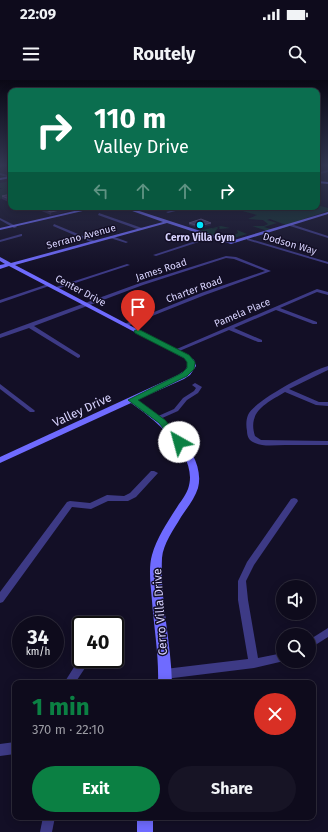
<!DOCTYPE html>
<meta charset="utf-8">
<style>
:root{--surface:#0e0b1c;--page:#171425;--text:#f1f3f6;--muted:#9b9ba3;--line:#2e2b3b;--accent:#0b8043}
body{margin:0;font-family:"Fira Sans",sans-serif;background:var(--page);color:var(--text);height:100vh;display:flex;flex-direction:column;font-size:15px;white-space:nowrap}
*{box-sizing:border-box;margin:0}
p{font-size:13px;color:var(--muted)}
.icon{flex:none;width:22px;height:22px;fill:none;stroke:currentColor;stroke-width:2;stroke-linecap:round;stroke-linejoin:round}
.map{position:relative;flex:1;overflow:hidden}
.panel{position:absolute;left:12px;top:600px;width:304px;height:140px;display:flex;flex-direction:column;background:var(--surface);border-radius:8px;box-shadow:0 2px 10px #0003,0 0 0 1px var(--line)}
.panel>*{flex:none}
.guide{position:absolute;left:8px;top:8px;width:312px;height:122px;border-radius:8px;box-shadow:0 2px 10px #0003,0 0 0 1px var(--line);background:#0b6e4f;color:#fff;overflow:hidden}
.buttons{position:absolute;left:276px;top:500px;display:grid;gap:8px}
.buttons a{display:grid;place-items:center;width:40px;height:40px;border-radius:50%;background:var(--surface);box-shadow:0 2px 10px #0003,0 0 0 1px var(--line);font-size:20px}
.speed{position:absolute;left:12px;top:536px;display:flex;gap:8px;font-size:20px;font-weight:700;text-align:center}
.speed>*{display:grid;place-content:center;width:52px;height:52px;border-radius:50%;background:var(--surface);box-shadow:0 2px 10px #0003,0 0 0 1px var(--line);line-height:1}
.speed small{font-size:10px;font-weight:400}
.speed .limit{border:2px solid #111;border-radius:6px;background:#fff;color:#111}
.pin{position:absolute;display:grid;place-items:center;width:34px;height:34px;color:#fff;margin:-41px -17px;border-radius:50% 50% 50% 0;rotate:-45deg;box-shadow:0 0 4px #0007}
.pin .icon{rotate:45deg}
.me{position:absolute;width:44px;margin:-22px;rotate:322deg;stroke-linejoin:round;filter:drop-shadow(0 0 3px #0008)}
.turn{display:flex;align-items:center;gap:14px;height:84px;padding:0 20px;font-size:18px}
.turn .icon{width:52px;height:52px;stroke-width:2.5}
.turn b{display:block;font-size:28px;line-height:34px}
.lanes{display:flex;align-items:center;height:38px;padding:0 20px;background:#0003;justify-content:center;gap:20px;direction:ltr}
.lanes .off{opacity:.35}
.round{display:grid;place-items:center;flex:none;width:42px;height:42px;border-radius:21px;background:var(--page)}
.overview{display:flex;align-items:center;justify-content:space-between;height:68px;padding:0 20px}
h1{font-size:24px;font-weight:700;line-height:30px;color:var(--accent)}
.primary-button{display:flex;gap:8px;margin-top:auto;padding:8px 20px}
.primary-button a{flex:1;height:46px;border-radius:24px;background:var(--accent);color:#fff;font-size:16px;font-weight:700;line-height:46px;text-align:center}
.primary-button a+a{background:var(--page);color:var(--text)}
.status{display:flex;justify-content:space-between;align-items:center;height:28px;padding:0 20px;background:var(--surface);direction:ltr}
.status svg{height:11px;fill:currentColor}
header{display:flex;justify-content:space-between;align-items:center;height:52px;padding:0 20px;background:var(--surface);font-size:18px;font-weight:700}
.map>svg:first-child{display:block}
.green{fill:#12302f}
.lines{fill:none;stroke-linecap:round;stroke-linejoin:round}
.street{fill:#3d3a85;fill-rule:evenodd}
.secondary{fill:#6f6bff;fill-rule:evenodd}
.wall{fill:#312854}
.shaded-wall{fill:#1d163a}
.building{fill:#433a66;stroke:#5a527e}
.route{fill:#0b8043;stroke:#07532c}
.poi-dot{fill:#00e5ff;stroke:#130f26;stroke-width:1.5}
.labels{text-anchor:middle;stroke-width:3;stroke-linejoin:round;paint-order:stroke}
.far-street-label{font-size:10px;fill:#d9d4ff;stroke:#130f26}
.far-poi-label{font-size:10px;font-weight:bold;fill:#d9d4ff;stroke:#130f26}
.street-label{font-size:12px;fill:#d9d4ff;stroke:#130f26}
</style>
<div class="status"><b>22:09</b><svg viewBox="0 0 49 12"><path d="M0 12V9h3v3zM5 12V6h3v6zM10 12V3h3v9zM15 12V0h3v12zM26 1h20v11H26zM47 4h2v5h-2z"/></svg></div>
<header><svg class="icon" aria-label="menu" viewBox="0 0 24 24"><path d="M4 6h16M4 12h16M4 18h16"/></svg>Routely<svg class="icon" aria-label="search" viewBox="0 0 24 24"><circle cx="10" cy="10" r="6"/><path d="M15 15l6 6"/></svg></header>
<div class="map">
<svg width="328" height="752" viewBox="0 0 328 752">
<rect width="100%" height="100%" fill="#130f26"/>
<g class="green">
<path d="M11,101V116L0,119V109H3L0,108V103Z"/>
<path d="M317,125L328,128V131L286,145L270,139L267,140L277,143L264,147L271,149L268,151L252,146H264L268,144L263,140L248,139L257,135L228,127H317Z"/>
<path d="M221,146L230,148L220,149L219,148L220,147H217L218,148L215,151L216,153C223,156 232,157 238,153L237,150L247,154L234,158L236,161L233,162L199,151L211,148L217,149L213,148Z"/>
</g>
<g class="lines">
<g class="street">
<path d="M0,85H4L0,87Z"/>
<path d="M328,90V92L317,95V93Z"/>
<path d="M0,93L11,96V98L0,95Z"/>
<path d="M185,127H191L168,133L166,132Z"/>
<path d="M99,133L142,148L143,149L140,150L98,135Z"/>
<path d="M0,138L16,146L17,147L14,148L0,140Z"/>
<path d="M54,144L95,161L96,162L93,163L53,146Z"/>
<path d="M291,144L328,156V158L290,146Z"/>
<path d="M21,154H22V156L0,162V160Z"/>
<path d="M110,156H112L128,162L126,163L110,158Z"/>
<path d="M211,156L214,157L156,176L153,175Z"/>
<path d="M247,158L328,182V184L247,160Z"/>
<path d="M226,176L236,177L271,191L205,215L127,246L122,245L201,213L265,191L234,179L226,178L143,205L34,246L80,275V277L78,278L29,248L0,258V254L140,203Z"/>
<path d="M127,184L130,185L57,209L53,208Z"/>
<path d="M48,204L52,205L0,223V220Z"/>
<path d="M317,209L328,212V215L317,212L280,228L317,242V244H313L276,230L234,248L262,260V262H258L229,250L177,272H173L172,271Z"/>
<path d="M328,286V290L289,309L319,322H328V326L316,325L285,312C267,323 247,331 255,356L261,360L328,361V365C314,365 299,365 285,365C275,365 264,367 255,363C249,361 247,356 247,351C246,346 246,340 248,335C255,320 311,291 328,286Z"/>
<path d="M195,303L202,307L198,313L187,320L178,331L160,339H156L155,338L156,337L174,329L183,318L194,311L196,308L192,305Z"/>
<path d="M0,304L34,330L35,331L34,332H30L0,309Z"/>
<path d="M151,391H154L158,393L136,417L128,421H108L91,429L72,427L3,522L0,523V512L67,422L70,421L90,423L107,415L124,416L130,413Z"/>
<path d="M294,418L297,419L298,421L254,485L246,501L248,520L258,578L283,573V581H284L254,588L165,599L161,597L160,594L161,591L165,589L248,579L238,520V501L247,482L291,419Z"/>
<path d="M328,548V557L309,569V560Z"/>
<path d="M81,576V579H90L89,582L75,603H64Z"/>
<path d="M15,662V674L0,676V664Z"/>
<path d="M43,737H55L52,752H40Z"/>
</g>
<g class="secondary">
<path d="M11,96V98L0,100V98Z"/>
<path d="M317,101L328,102V104L317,103Z"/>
<path d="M92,127H100L0,150V148Z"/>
<path d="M121,127H127L231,161L328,132V134L231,164L167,143L15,185L188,276L194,280L196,286L190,295L184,299L137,320C163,337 207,373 198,408C195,418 187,428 181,437C174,449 163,464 162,478C160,520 171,561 172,603H158C159,576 154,548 152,521C151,507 148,489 152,475C157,457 169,440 179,424C182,420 186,414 188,409C200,375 155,340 131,323L0,383V377L178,295L184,291L188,286L187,281L184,278L9,186L0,189V185L5,184L0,181V177L11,183L163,142Z"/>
<rect x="137" y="737" width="16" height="15"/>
</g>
</g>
<g class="wall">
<path d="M11,114V123L2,119V116Z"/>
<path d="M32,127H75L76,129L51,135Z"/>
<path d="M189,143L211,145L199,148L189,145Z"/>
</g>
<g class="shaded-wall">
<path d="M73,127H75L76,129L51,135V132Z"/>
<path d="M211,143V145L199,148V146Z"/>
</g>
<g class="building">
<path d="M11,114V120L2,116Z"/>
<path d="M38,127H73L51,132Z"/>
<path d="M201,139L211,143L199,146L189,143Z"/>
</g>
<linearGradient id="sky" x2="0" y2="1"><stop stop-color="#0a0815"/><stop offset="0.45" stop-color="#333752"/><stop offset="1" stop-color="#333752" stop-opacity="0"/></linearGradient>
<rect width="328" height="190" fill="url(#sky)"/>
<path class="route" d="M138,249L189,275L195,282L194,289L187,296L138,320L165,340L182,360L183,362L182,364H176L159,343L128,320L182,293L187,288V282L184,278L135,253L134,251Z"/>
<circle class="poi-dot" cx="200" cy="145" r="4"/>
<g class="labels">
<g class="far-street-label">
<text transform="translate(81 156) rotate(-15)" y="4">Serrano Avenue</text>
<text transform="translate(290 163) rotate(16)" y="4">Dodson Way</text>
<text transform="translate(161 189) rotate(-18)" y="4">James Road</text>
<text transform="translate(194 209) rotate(-20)" y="4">Charter Road</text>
<text transform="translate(81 210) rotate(28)" y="4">Center Drive</text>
<text transform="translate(242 232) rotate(-23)" y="4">Pamela Place</text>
</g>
<g class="far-poi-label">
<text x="200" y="161">Cerro Villa Gym</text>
</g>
<g class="street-label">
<text transform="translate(82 330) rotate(-25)" y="4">Valley Drive</text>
<text transform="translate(160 532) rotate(-94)" y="4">Cerro Villa Drive</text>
</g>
</g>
</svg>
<div class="buttons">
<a><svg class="icon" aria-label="sound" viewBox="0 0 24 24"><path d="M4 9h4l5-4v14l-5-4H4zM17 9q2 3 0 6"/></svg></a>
<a><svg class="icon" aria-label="search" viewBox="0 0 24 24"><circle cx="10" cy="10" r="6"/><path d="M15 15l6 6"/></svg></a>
</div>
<div class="speed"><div>34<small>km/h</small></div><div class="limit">40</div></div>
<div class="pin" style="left:138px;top:251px;background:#d93025"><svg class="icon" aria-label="arrive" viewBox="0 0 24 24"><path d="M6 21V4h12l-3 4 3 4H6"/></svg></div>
<svg class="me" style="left:179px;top:362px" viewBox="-20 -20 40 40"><circle r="19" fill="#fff"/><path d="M0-13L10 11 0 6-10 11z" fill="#0b8043"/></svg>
<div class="guide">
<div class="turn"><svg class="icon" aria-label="right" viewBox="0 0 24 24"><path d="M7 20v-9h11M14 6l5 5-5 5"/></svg><div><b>110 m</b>Valley Drive</div></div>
<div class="lanes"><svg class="icon off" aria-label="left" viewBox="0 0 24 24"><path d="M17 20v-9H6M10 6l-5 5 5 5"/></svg><svg class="icon off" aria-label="ahead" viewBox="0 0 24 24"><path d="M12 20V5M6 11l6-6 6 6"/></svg><svg class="icon off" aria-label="ahead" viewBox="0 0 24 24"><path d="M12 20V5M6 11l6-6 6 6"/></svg><svg class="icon" aria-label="right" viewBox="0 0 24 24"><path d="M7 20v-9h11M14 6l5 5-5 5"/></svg></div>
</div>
<section class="panel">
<div class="overview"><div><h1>1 min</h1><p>370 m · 22:10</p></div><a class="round" style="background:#d93025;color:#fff"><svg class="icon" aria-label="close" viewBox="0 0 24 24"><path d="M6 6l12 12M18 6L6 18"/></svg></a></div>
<div class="primary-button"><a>Exit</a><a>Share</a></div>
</section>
</div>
